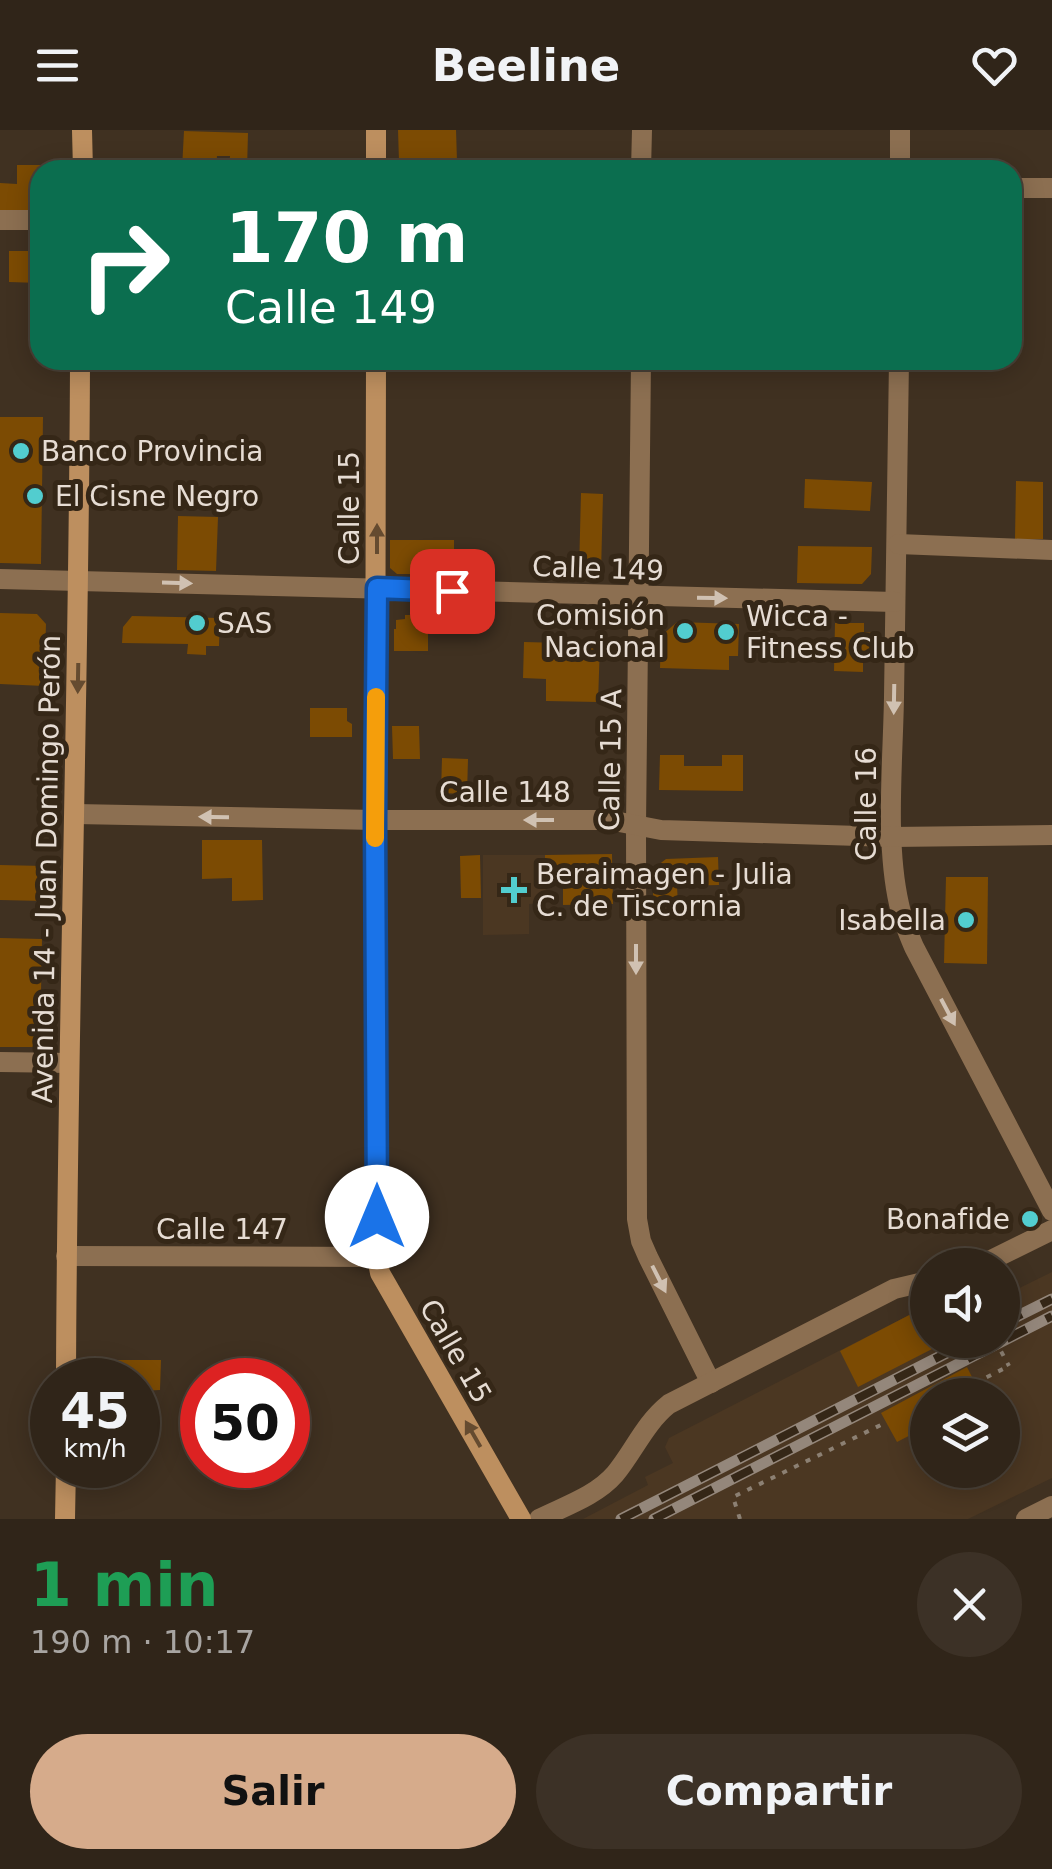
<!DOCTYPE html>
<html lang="es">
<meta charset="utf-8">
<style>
:root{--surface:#302519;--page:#3c3126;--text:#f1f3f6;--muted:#a8a5a2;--line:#4b4238;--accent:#d6ab8b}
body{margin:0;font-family:"DejaVu Sans",sans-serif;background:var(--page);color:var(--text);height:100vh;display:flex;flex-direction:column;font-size:38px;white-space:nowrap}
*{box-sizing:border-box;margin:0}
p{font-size:32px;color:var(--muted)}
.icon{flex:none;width:55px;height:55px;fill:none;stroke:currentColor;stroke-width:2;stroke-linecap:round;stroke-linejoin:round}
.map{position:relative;height:1389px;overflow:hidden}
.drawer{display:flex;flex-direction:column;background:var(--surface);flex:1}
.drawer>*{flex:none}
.top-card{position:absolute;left:30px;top:30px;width:992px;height:210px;border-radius:30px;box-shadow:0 5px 25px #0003,0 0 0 2px var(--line);background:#0b6e4f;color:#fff;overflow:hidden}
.buttons{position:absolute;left:910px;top:1118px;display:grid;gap:20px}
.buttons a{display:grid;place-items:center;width:110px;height:110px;border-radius:50%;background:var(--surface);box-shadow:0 5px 25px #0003,0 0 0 2px var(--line);font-size:50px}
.speed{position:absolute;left:30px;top:1228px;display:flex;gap:20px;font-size:50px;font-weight:700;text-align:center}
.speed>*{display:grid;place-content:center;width:130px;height:130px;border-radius:50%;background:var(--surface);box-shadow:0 5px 25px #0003,0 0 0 2px var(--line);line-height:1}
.speed small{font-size:25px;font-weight:400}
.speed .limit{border:15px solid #d22;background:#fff;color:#111}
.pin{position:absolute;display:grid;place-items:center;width:85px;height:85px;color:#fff;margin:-42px;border-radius:20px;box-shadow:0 5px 15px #0006}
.me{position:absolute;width:110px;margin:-55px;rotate:0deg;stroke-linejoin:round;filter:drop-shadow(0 0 8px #0008)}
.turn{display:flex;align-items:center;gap:35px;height:210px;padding:0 30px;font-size:45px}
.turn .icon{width:130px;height:130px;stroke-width:2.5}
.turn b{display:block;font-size:70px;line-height:85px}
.round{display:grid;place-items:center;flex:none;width:105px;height:105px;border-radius:52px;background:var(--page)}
.summary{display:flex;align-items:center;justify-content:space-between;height:170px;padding:0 30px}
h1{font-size:60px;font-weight:800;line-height:75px;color:#1e9e55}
.cta{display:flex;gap:20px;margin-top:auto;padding:20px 30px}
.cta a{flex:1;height:115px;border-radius:60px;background:var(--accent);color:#111;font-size:40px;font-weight:800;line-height:115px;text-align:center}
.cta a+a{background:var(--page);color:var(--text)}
header{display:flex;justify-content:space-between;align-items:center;height:130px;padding:0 30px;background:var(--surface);font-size:45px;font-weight:800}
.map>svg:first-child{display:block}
.built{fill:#4b3722;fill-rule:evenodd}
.building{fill:#7c4b03}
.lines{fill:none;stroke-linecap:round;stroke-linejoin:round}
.path{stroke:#8c8073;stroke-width:4;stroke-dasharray:5 8;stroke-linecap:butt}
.street{stroke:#8c6f51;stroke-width:20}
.secondary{stroke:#bd8f5f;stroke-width:20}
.rail-casing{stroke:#94877b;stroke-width:11}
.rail{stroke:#352717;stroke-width:8;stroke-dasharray:22;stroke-linecap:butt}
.path-bridge{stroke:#8c8073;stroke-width:4;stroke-dasharray:5 8;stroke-linecap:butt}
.oneway{fill:#654b30}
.oneway2{fill:#d0c1b2}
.route-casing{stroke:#114b97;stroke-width:25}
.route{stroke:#1a73e8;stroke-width:18}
.slow{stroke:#f59e0b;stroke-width:18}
.poi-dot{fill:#52cdcf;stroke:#352717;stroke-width:4}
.labels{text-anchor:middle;stroke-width:10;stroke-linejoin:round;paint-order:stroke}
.poi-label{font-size:28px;fill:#e6dcd3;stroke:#352717;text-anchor:start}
.street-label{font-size:28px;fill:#e6dcd3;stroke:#352717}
</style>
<header><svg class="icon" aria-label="menu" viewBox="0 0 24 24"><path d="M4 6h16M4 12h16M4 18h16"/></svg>Beeline<svg class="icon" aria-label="heart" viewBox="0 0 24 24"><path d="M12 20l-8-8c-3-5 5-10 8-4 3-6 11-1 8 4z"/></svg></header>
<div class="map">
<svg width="1052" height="1389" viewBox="0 0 1052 1389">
<rect width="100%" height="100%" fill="#403121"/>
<g class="built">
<path d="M483,725H545L546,773L529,774V804L483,805Z"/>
<path d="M1052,1142V1348L968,1389H583L648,1355L645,1347L673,1333L665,1317L669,1308L915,1182L927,1179L928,1210H1002L1003,1166ZM928,1265H1002V1340H928Z"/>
</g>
<g class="building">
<path d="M398,0H456L457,31L399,32Z"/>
<path d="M184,1L248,3L247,40H229L230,26H217L216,40L182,39Z"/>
<path d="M17,35H45V40H40V73L32,80H0V53L17,54Z"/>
<path d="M9,121H30L40,131V153L9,152Z"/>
<path d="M0,287H43L41,434L0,433Z"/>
<path d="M805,349L872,352L870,381L804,378Z"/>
<path d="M1016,351L1043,352V409H1015Z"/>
<path d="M581,363L603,364L601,443L579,442Z"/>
<path d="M178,386L218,387L216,441L177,440Z"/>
<path d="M390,410H454V444H397L390,438Z"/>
<path d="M798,416L872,417L871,444L862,454L797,453Z"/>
<path d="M0,483L37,484L46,494L44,556L0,554Z"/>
<path d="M405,485H428V521H394V499H396V490L405,489Z"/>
<path d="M132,486L220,488L219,516H206V525L187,524L188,514L122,513L123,497Z"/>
<path d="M677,492L739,494L738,526H729V540L660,538L661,506Z"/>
<path d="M835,493H864V502L873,503V514H876V531L863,530V542L834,541Z"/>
<path d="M524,512L600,514L598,572L546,571V549L523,548Z"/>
<path d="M310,578H347V591L352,594V607H310Z"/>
<path d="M392,596H419L420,629H393Z"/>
<path d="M660,625H684V636H722V625H743V661L659,660Z"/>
<path d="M442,628L468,629L467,664L441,663Z"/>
<path d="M202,710H262L263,770L232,771V748L202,749Z"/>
<path d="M612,724L613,774L563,775V752L545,753V725Z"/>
<path d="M480,725L481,768H461L460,726Z"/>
<path d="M718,727L719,755L677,756L678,775L653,776V739L666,729Z"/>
<path d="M0,735L44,736V771L0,770Z"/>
<path d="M946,747H988L987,834L944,833Z"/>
<path d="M0,808L42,809L40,917H0Z"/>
<path d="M915,1182L928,1210L934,1218L858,1257L840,1221Z"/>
<path d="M108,1230H161L160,1260L138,1261V1250H107Z"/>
<path d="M967,1237L981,1265H928V1296L897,1312L881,1283Z"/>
</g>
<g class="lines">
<g class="path">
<path d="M921,1176L928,1188"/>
<path d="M975,1253L1009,1236"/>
<path d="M740,1389L733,1367L887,1292"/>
</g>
<g class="street">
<path d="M641,40L642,0"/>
<path d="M900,40V0"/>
<path d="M1012,58H1052"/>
<path d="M0,90H40"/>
<path d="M641,230L636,696L637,1089L641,1111L648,1127L711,1253"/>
<path d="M899,230C898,343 895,455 894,567C893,631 885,712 899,774C902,789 908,803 914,817L1052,1081"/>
<path d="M898,414L1052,420"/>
<path d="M0,449L895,472"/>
<path d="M76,684L375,690H609L661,700L892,707L1052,705"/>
<path d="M0,932L69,933"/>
<path d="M66,1126L377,1127"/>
<path d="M981,1135L1052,1100"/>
<path d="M539,1389C565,1376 596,1366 615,1344C634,1321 645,1293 669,1274L894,1159L928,1151"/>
<path d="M1026,1389L1052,1376"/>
</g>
<g class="secondary">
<path d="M82,0L83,40"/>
<path d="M376,0V40"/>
<path d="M376,230L375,690L377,1127L380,1143L521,1389"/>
<path d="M66,1250C67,910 79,570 80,230"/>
<path d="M65,1389L66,1335"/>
</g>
<defs>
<g id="rail">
<path d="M1002,1194L1052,1169"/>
<path d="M621,1389L972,1210"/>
<path d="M654,1389L1052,1186"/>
</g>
</defs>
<use href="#rail" class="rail-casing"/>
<use href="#rail" class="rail"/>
<path class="path-bridge" d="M995,1210L1009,1236"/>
</g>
<defs><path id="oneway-solid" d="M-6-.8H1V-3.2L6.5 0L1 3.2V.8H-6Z" transform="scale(2.5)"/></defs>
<g class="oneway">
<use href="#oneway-solid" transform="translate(377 409) rotate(-90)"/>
<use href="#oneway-solid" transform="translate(78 548) rotate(91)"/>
<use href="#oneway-solid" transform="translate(473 1304) rotate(-120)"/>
</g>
<g class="oneway2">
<use href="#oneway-solid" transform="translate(177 453) rotate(2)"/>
<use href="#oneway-solid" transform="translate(712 468) rotate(1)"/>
<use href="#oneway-solid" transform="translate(894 569) rotate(91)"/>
<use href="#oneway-solid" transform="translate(214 687) rotate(-179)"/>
<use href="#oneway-solid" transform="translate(539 690) rotate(-180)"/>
<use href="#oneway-solid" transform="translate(636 829) rotate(90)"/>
<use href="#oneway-solid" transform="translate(948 882) rotate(62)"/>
<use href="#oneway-solid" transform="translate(659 1149) rotate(63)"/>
</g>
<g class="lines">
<defs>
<path id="route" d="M377,1087L375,690L377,458L452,461"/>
</defs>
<use href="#route" class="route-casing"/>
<use href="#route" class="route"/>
<path class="slow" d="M375,708L376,567"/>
</g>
<g class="poi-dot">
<circle cx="21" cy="321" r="10"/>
<circle cx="35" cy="366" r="10"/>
<circle cx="197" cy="493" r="10"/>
<circle cx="685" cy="501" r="10"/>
<circle cx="726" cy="502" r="10"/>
<path d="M509 745h10v10h10v10h-10v10h-10v-10h-10v-10h10z"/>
<circle cx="966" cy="790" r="10"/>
<circle cx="1030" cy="1089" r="10"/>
</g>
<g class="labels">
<g class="poi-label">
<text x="41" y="331">Banco Provincia</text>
<text x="55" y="376">El Cisne Negro</text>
<text x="665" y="495" text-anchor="end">Comisión<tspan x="665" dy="32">Nacional</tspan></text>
<text x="746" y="496">Wicca -<tspan x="746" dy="32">Fitness Club</tspan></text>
<text x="217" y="503">SAS</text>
<text x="536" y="754">Beraimagen - Julia<tspan x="536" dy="32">C. de Tiscornia</tspan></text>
<text x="946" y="800" text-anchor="end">Isabella</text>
<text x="1010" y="1099" text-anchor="end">Bonafide</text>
</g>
<g class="street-label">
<text transform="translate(349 378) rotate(-90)" y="10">Calle 15</text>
<text transform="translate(598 438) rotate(2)" y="10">Calle 149</text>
<text transform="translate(610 630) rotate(-89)" y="10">Calle 15 A</text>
<text x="505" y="672">Calle 148</text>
<text transform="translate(866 674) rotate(-90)" y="10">Calle 16</text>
<text transform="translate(46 739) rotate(-89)" y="10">Avenida 14 - Juan Domingo Perón</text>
<text x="222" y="1109">Calle 147</text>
<text transform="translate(456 1221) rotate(60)" y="10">Calle 15</text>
</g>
</g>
</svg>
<div class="buttons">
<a><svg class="icon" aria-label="sound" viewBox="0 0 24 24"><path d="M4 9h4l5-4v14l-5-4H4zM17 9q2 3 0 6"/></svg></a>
<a><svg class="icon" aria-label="layers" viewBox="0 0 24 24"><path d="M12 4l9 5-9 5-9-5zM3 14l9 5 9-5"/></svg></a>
</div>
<div class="speed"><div>45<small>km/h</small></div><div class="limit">50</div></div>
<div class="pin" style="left:452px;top:461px;background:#d93025"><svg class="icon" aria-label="arrive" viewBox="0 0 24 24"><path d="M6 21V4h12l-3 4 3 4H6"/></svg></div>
<svg class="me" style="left:377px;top:1087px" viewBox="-20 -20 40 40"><circle r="19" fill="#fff"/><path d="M0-13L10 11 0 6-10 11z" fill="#1a73e8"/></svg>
<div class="top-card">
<div class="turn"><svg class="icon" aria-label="right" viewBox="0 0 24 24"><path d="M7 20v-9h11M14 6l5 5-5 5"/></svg><div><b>170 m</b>Calle 149</div></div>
</div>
</div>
<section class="drawer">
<div class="summary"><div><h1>1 min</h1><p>190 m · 10:17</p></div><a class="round"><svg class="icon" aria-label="close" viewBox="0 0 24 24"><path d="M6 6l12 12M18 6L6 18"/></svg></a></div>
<div class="cta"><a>Salir</a><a>Compartir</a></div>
</section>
